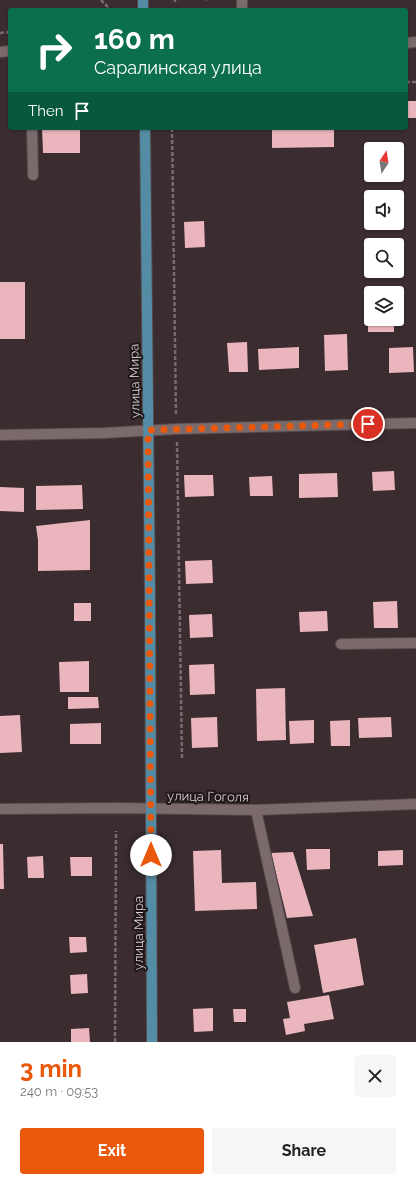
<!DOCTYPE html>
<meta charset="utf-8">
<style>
:root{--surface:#fff;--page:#f6f6f6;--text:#222;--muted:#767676;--accent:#ea580c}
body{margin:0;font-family:Raleway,sans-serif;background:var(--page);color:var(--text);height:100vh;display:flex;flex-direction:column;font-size:15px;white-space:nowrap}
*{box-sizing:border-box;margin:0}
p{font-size:13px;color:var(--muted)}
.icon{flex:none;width:22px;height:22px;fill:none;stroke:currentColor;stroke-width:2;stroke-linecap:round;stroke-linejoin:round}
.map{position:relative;height:1042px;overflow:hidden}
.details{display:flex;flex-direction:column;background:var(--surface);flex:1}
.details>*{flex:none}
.top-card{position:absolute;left:8px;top:8px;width:400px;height:122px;border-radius:4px;box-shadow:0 1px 3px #0004;background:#0b6e4f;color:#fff;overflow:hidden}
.needle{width:26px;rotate:12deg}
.tools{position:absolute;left:364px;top:142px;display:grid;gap:8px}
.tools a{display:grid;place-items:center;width:40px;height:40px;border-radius:4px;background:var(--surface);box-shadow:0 1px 3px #0004;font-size:20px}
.pin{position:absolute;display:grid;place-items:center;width:34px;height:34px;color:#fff;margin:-17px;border:2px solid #fff;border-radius:50%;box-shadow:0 1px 4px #0007}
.me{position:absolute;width:44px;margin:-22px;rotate:0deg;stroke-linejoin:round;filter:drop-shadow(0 0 3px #0008)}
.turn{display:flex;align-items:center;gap:14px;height:84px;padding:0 20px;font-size:18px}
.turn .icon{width:52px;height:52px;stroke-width:2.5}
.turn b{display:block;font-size:28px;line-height:34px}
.then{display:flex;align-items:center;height:38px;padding:0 20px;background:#0003;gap:8px;font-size:15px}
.round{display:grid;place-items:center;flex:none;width:42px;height:42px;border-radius:4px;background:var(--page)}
.headline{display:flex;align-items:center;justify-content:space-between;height:68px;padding:0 20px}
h1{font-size:24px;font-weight:700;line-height:30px;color:var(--accent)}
.primary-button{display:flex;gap:8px;margin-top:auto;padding:8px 20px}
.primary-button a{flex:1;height:46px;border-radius:4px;background:var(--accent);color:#fff;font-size:16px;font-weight:700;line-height:46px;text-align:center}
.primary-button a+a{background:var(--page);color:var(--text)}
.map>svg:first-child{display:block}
.building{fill:#eab5bc}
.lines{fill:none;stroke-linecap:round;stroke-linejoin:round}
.lane-casing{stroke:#55494b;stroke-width:12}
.street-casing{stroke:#55494b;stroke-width:12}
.secondary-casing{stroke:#55494b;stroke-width:12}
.primary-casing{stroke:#55494b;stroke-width:12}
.path{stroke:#786b6d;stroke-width:2.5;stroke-dasharray:4 2;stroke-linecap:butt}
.lane{stroke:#7b6a6c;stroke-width:10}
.street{stroke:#7b6a6c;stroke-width:10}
.secondary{stroke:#7b6a6c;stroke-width:10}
.primary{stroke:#548ca6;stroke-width:10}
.route{stroke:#ea580c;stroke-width:7;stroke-dasharray:0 12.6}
.labels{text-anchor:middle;stroke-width:4;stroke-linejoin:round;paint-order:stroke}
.street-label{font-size:13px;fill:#d9cfd1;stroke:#1e1718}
</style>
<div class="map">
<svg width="416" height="1042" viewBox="0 0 416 1042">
<rect width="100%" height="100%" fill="#3b2d2f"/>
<g class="building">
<rect x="406" y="101" width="10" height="17"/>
<path d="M42,128H80V153H43Z"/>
<path d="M272,128H334V147L272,148Z"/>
<path d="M204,221L205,247L185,248L184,222Z"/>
<rect x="0" y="282" width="25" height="57"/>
<path d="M368,311H371V319H394V332H368Z"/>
<path d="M347,334L348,370L325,371L324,335Z"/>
<path d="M247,342L248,372H229L227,343Z"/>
<path d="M299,347V368L259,370L258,349Z"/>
<path d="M413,347L414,372L389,373V348Z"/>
<path d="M394,471L395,490L373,491L372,472Z"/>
<path d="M337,473L338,497L299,498V474Z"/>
<path d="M184,475H213L214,496L185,497Z"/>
<path d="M272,476L273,496H250L249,477Z"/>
<path d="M82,485L83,509L36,510V486Z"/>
<path d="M0,487L24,488V512L0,511Z"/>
<path d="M90,520V570L38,571V540L36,526Z"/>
<path d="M212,560L213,583L186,584L185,561Z"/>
<path d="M397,601L398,628H374L373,602Z"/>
<rect x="74" y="603" width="17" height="18"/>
<path d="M327,611L328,631L300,632L299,612Z"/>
<path d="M212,614L213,637L190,638L189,615Z"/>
<path d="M89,661V692H60L59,662Z"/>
<path d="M214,664L215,694L190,695L189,665Z"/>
<path d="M285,688L286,740L257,741L256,689Z"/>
<path d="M68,697H98L99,708L68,709Z"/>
<path d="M20,715L22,752L0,753V716Z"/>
<path d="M217,717L218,747L192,748L191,718Z"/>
<path d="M391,717L392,737L359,738L358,718Z"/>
<path d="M314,720V743L290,744L289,721Z"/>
<path d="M350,720V746H331L330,721Z"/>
<path d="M101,723V744H70V724Z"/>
<path d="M0,844H3L4,889H0Z"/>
<path d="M306,849H330V869L307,870Z"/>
<path d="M221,850L222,883L256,882L257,909L195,911L193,851Z"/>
<path d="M403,850V865L378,866V851Z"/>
<path d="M293,852L313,916L287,918L271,853Z"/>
<path d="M43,856L44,878H28L27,857Z"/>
<path d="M70,857H92V876H71Z"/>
<path d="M69,937H86L87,952L70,953Z"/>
<path d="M356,938L364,985L323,993L314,945Z"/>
<path d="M87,974L88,993L71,994L70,975Z"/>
<path d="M329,995L334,1019L304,1024L305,1031L286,1035L283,1019L290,1018L287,1002Z"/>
<path d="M213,1008V1031L194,1032L193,1009Z"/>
<path d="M233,1009H246V1022H234Z"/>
<path d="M89,1028L90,1042H71V1029Z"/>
</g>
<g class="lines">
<defs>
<g id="lane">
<path d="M242,10V0"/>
<path d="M32,128L33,175"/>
<path d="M256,810L295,988"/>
</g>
<g id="street">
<path d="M0,435L104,433L176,429L416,423"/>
<path d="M341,644L416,643"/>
<path d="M0,809L116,808L256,810L416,804"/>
</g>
<g id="secondary">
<path d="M406,43L416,42"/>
<path d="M0,52L10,51"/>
</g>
<g id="primary">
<path d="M143,0V10"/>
<path d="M145,128L150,595L152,1042"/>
</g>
</defs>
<use href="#lane" class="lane-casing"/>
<use href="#street" class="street-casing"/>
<use href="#secondary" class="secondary-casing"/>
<use href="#primary" class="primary-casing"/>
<g class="path">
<path d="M101,0L107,6V10"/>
<path d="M206,0H207"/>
<path d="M175,2V0"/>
<path d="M0,33L10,32"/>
<path d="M406,82H416"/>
<path d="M172,128L176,415"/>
<path d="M177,442L182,759"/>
<path d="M115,1042L116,831"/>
</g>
<use href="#lane" class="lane"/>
<use href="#street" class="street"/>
<use href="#secondary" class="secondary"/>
<use href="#primary" class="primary"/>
</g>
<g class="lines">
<path class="route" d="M151,855L148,430L368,424"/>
</g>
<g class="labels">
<g class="street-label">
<text transform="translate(134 381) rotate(-91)" y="5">улица Мира</text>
<text transform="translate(208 796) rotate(1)" y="5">улица Гоголя</text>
<text transform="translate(138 933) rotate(-90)" y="5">улица Мира</text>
</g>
</g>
</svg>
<div class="tools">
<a><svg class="needle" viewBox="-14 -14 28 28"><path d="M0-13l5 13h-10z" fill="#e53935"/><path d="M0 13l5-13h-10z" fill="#767676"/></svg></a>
<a><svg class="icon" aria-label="sound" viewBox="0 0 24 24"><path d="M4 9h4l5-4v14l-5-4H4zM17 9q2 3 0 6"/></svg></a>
<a><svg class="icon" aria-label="search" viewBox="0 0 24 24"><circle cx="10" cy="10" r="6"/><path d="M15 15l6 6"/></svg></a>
<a><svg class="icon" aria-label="layers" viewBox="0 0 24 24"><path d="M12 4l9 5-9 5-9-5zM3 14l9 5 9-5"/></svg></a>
</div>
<div class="pin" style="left:368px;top:424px;background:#d93025"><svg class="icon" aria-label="arrive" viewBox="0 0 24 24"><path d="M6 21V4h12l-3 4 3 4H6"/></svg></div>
<svg class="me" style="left:151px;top:855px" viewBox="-20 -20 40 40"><circle r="19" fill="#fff"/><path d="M0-13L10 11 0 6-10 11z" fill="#ea580c"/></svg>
<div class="top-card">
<div class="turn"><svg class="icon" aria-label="right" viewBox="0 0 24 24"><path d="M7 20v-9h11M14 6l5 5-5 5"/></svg><div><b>160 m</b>Саралинская улица</div></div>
<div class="then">Then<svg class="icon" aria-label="arrive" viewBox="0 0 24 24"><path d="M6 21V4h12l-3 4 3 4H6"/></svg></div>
</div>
</div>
<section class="details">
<div class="headline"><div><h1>3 min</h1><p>240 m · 09:53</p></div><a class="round"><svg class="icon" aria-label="close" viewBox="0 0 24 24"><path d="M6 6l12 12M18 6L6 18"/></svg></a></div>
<div class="primary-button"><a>Exit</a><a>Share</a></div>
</section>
